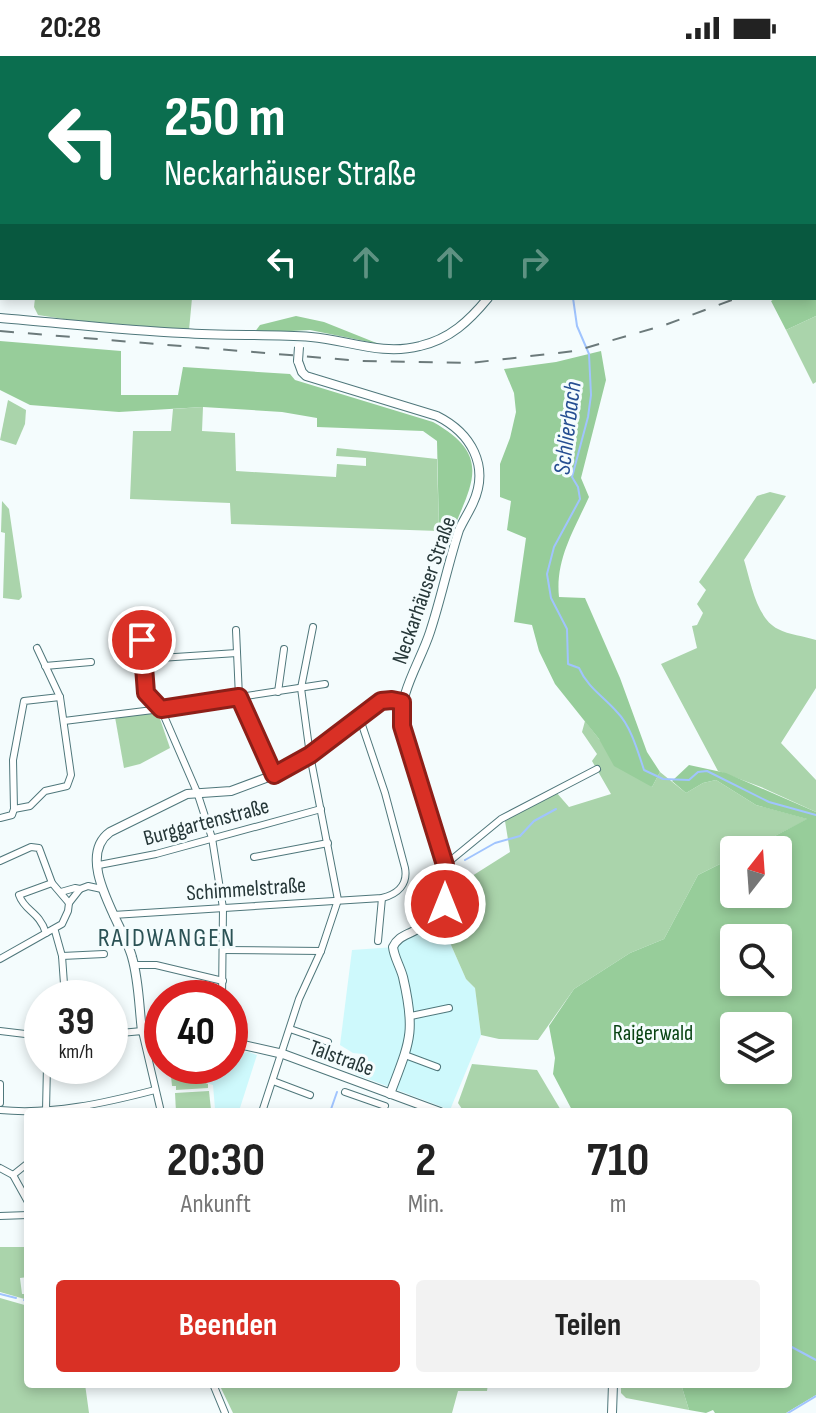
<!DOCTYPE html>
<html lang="de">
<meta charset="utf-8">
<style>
:root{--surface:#fff;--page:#f2f2f2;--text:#222;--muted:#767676;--accent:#d93025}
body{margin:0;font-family:"Sofia Sans Condensed",sans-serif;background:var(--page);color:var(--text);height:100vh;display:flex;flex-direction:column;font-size:30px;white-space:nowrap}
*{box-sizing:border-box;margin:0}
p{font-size:26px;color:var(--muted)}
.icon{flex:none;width:44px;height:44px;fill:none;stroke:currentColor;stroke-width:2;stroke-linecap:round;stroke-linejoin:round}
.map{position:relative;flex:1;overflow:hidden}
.sheet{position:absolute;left:24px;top:1052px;width:768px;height:280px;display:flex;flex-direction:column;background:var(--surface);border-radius:8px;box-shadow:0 4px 12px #0003}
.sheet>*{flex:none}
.hud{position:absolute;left:0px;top:0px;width:816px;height:244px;box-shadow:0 4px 12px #0003;background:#0b6e4f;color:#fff;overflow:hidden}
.needle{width:52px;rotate:17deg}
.controls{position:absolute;left:720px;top:780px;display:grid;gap:16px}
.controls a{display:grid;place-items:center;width:72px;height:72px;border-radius:8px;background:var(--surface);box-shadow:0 4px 12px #0003;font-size:40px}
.speed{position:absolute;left:24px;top:924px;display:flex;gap:16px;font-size:40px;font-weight:700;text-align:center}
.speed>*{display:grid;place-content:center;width:104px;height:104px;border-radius:50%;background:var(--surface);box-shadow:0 4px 12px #0003;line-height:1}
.speed small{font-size:20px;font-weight:400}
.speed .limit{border:12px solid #d22;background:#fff;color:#111}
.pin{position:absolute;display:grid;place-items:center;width:68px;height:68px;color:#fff;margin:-34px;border:4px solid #fff;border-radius:50%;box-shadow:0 2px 8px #0007}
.me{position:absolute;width:88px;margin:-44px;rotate:0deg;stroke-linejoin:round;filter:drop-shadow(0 0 6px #0008)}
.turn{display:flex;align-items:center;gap:28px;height:168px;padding:0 32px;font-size:36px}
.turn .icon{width:104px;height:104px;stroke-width:2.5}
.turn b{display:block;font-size:56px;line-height:68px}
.lanes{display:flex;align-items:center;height:76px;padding:0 32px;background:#0003;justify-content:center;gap:40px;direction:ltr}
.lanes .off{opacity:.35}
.eta{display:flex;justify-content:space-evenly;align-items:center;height:136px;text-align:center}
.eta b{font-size:48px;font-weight:700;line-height:56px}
.primary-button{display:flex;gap:16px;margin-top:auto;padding:16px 32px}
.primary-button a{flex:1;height:92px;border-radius:8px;background:var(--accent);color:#fff;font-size:32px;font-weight:700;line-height:92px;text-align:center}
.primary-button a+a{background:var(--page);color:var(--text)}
.status{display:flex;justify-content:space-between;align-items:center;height:56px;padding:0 40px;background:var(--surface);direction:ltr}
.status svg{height:22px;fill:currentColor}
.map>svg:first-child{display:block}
.built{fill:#cef9fc}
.green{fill:#aad4ab}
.forest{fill:#97cd9a;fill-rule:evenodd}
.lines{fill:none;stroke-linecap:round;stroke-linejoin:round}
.stream{stroke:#a0c4fe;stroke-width:2}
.minor-casing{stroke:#4f777b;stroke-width:8}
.tertiary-casing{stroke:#4f777b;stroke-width:10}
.minor{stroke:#fff;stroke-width:6}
.tertiary{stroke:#fff;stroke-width:8}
.rail{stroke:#6c7a7b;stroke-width:2;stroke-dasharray:14 14;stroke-linecap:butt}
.tertiary-bridge-casing{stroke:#4f777b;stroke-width:10;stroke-linecap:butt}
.tertiary-bridge{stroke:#fff;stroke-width:8}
.route-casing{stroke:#8d1f18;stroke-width:20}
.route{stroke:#d93025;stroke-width:14}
.labels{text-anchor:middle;stroke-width:6;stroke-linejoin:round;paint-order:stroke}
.street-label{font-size:22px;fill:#263738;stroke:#f4fcfd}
.park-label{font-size:22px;fill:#0a4414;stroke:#f4fcfd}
.water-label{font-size:24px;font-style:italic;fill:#254e91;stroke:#f4fcfd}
.quarter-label{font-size:26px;letter-spacing:2px;fill:#2b5255;stroke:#f4fcfd}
</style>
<div class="status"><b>20:28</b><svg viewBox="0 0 49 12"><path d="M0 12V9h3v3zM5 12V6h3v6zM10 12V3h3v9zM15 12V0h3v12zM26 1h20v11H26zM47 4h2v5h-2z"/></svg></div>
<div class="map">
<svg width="816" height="1357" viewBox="0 0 816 1357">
<rect width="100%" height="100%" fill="#f4fcfd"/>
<g class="built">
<path d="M440,864L466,923L475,932L481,979L450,1054L355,1018L362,998L353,997L340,989L352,894L395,891L397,888Z"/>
<path d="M249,996L257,999L239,1055L230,1052L215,1053L213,1029L201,1025L200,1020L203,1010H230V998Z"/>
</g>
<g class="green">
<path d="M35,242H192L189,274L70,264L38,259L34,251Z"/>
<path d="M816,260V326L813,328L786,274Z"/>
<path d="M8,344L26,354L25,368L16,389L0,384Z"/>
<path d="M203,351L202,375L235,377L236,415L336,421L337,408L366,410V402L336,400L337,392L437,403L439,475L231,468L230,447L130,443L133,375H171L173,353Z"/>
<path d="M770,436L786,440L744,504C751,526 756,562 778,573C789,579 804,580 816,584V632L781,687L816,724V756L761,731L718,715L661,608L697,592L692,570L697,569L703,557L697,548L706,534L699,526L757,440Z"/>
<path d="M2,445L9,453L22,541L19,544L3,542L5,477L1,476Z"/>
<path d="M158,657L170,692L140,708L124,712L115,661Z"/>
<path d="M585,665L599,683L652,731L660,716L686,737L703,727L716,724L756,749L808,763L748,794H734V801L698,819L664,883L630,897L574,933L538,984L499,983L481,979L475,932L466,923L440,864L448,853L453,832L510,796L505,765L556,736L569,751L611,738L592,705L597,698L582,676Z"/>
<path d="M472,1008L537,1014L562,1056H464L458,1047Z"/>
<path d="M170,1010H203L200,1020L202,1021L201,1025L208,1028V1032L176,1034V1030H172Z"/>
<path d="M209,1035L211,1054L176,1056L175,1037Z"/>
<path d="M0,1191H28V1221L20,1222L22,1238H28V1244L0,1236Z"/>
<path d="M0,1242L28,1250V1328H85L89,1357H0Z"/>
<path d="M219,1328H488L487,1335H458L452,1357H233Z"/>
<path d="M621,1328H681L689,1354L626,1342L621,1337Z"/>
</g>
<g class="forest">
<path d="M816,216V260L786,274L771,245L776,242H814Z"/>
<path d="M296,260L324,266L379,288L310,274L254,277L260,269Z"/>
<path d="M0,285L121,295V339H178L183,311L290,318L295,324L433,366C496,401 469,431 450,482L446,476L439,475L437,385L423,375L317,371V362L282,356L203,351L119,356L30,349L0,334Z"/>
<path d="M601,295L606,324L581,422L589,441C574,474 555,504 559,541L585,542L620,622L647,696L660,716L652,731L614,710L599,683L555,628L539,595L532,569L514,566L526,482L507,474L511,445L500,441V408L510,382L516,356L514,337L504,313L556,306Z"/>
<path d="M689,709L726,717L816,756V1339L786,1357H715L713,1354L706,1357L689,1354L681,1328H788V1056H573L553,1018L555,1002L549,970L574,933L630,897L664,883L698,819L734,801V838H778V794H748L807,763L756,749L716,724L703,727L686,737L672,725ZM734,882H778V926H734ZM734,970H778V1014H734Z"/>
</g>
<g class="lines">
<g class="stream">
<path d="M814,7L816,8"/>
<path d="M0,93H2"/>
<path d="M573,242L577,270L589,298L591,339L588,361L572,421L578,431L580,443L554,491L547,518L551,542L567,573L568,608L579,612C588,632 603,640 617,656C631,670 638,696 644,714L663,723L689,724L698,716L707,715L769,746L816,759"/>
<path d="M465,804L495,787L520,780L534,765L556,753"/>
<path d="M330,1056L337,1036"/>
<path d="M0,1238L16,1242"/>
<path d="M24,1244L28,1246"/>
<path d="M788,1289L816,1304"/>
<path d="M788,1357L816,1340"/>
</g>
<defs>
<g id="minor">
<path d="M379,0L398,2"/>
<path d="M351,2L352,0"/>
<path d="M814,54L816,53"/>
<path d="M236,574L239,641L274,719"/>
<path d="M142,584L146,637L161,653L197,736L212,782L223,852L222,942"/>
<path d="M144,603L237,597"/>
<path d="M45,610L91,606"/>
<path d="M278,636L284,593"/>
<path d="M64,665L161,653L325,628"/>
<path d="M14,753L30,750L45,735L67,730L71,719L60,641L37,592"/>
<path d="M0,762L12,759L14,753L13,704L24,645L60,641"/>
<path d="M254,801L328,787"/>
<path d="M0,805L31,791L39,792L52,827L69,847"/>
<path d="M99,809L156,798L321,753"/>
<path d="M445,809L501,763L597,713"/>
<path d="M61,836L75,832L80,833"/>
<path d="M113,859L382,842C398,838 408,828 405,812L385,737L359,660"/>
<path d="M55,875L62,900L65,942"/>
<path d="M46,877C39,855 25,856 19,839L52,827"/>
<path d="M378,885L382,842"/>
<path d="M223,894L321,895"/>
<path d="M62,900L104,898"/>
<path d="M0,903L62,868L68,855L69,847L80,833L88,830L102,833"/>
<path d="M134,909H156L223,925"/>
<path d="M411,960L449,952"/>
<path d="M290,973L328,986"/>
<path d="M0,975L42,980"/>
<path d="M110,978L142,975L161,1056"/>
<path d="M405,999L437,1011"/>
<path d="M273,1025L310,1039"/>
<path d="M345,1036L385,1050"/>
<path d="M0,1047V1028"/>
<path d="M0,1054C52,1059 105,1047 155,1034"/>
<path d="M46,1054L47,1010"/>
<path d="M262,1056L299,943L321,895L338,844L310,699L301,632L313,571"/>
<path d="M0,1112L13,1119L28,1146"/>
<path d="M13,1119L28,1107"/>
<path d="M0,1160L28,1159"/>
<path d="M213,1328L225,1357"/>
</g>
<g id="tertiary">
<path d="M814,15L816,14"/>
<path d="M0,262C61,267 122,274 183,277C225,280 269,278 311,281C348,284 382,300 420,290C450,283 469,265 488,242"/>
<path d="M298,305L302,316L306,320L437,360C471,377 490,410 473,447C469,456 463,465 459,474C448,508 441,543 430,576C420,607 398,637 402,670L445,809C451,845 445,860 412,876C404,880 397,882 393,891C394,901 400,910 403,921C416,977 410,985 390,1038"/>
<path d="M162,976L142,975C139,951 139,925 132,901C124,870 73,803 110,776L187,738L231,735L274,719L310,699L381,645L392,644L402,646"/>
<path d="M230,986L283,998L440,1056"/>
<path d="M612,1357L613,1328"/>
</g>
</defs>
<use href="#minor" class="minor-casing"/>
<use href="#tertiary" class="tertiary-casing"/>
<use href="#minor" class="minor"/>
<use href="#tertiary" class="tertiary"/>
<g class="rail">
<path d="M814,200L816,199"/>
<path d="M0,275L361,305L470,307L575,295L665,269L737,242"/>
</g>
<defs>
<path id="tertiary-bridge" d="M298,305L299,291"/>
</defs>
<use href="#tertiary-bridge" class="tertiary-bridge-casing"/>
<use href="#tertiary-bridge" class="tertiary-bridge"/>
</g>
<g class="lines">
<defs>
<path id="route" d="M142,584L146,637L161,653L239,641L274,719L310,699L381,645L392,644L402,646V670L445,809L447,833L445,848"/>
</defs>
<use href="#route" class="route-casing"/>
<use href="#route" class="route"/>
</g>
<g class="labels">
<g class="street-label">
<text transform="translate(423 534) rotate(-71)" y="8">Neckarhäuser Straße</text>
<text transform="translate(206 765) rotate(-15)" y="8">Burggartenstraße</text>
<text transform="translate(246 832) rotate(-4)" y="8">Schimmelstraße</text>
<text transform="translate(342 1001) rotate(20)" y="8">Talstraße</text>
</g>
<g class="park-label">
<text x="653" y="984">Raigerwald</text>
</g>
<g class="water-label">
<text transform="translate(567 372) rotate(-83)" y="8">Schlierbach</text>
</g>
<g class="quarter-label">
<text x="167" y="890">RAIDWANGEN</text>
</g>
</g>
</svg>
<div class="controls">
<a><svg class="needle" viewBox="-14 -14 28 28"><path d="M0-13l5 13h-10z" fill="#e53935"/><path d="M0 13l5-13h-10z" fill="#767676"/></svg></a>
<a><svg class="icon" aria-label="search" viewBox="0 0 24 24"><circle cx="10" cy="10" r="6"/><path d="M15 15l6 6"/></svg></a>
<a><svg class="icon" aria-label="layers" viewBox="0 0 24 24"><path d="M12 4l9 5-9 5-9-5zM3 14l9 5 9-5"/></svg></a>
</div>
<div class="speed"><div>39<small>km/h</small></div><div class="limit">40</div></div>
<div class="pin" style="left:142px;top:584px;background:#d93025"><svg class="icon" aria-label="arrive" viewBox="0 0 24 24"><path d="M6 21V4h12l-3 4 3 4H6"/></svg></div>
<svg class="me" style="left:445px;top:848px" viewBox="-20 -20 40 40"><circle r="17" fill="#d93025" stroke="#fff" stroke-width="3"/><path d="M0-11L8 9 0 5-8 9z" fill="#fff"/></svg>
<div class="hud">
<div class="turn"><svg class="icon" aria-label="left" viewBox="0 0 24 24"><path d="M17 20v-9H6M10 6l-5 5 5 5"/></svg><div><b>250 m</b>Neckarhäuser Straße</div></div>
<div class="lanes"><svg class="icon" aria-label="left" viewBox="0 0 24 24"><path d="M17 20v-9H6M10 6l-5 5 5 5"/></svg><svg class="icon off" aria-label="ahead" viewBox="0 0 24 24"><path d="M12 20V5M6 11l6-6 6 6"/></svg><svg class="icon off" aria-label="ahead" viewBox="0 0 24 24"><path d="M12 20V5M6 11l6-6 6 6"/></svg><svg class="icon off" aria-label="right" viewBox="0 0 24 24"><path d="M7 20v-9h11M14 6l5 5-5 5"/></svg></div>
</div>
<section class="sheet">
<div class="eta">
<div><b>20:30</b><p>Ankunft</p></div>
<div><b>2</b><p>Min.</p></div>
<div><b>710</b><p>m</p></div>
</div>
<div class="primary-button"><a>Beenden</a><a>Teilen</a></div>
</section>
</div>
